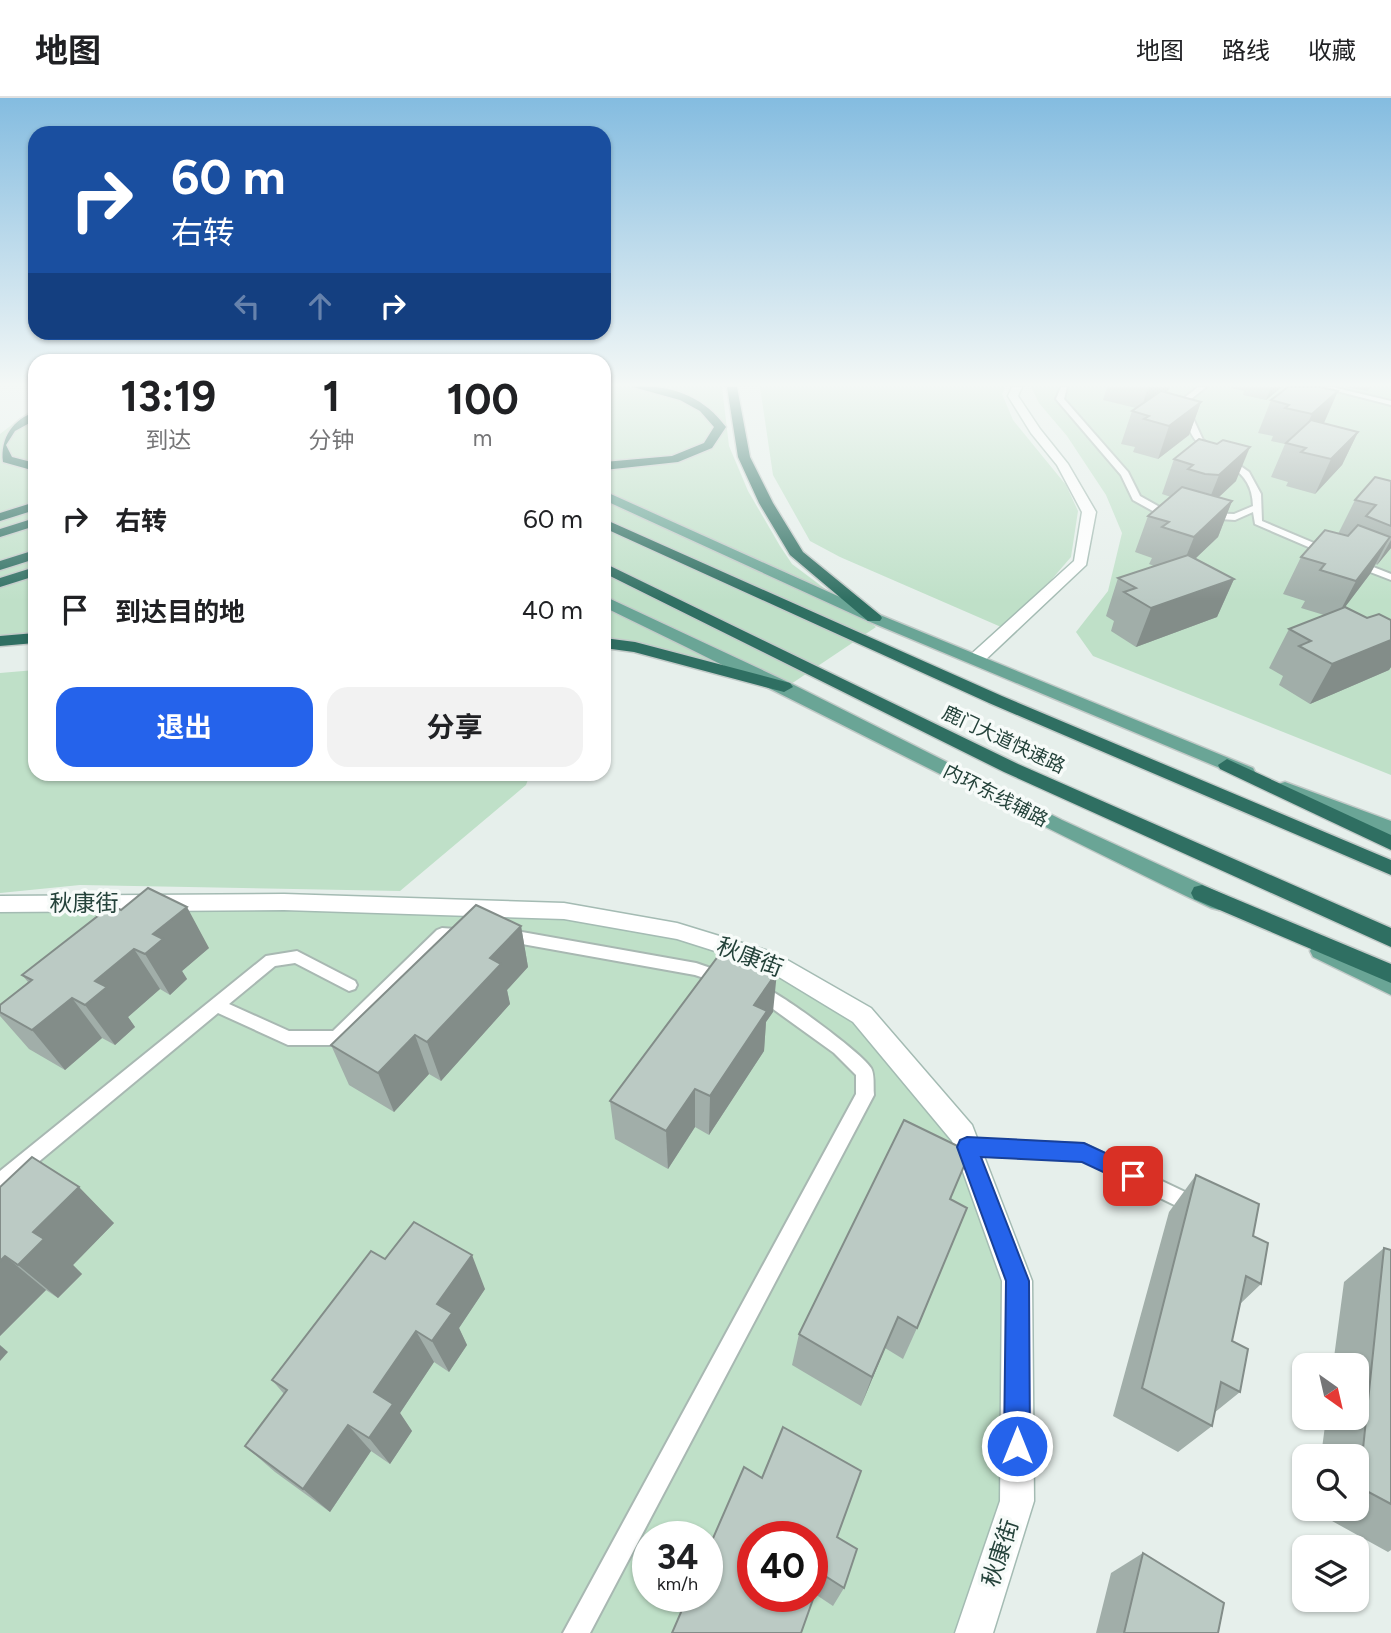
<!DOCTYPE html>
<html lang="zh">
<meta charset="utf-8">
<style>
:root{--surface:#fff;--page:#f2f2f2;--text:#202124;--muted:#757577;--line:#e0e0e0;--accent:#2563eb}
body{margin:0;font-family:Figtree,"Noto Sans SC",sans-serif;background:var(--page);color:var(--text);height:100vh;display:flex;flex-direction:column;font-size:26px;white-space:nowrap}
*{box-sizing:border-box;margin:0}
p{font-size:23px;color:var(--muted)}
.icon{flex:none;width:38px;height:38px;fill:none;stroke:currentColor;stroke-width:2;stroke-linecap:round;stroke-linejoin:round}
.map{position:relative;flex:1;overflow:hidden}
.panel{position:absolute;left:28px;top:256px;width:583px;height:427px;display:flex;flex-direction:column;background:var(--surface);border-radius:21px;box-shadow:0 2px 5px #0004}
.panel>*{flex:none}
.banner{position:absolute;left:28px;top:28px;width:583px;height:214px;border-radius:21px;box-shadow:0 2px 5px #0004;background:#1a4fa0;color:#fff;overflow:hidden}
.needle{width:46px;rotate:146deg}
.tools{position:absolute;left:1292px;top:1255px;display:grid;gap:14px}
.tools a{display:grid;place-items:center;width:77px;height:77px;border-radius:14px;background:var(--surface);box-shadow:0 2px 5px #0004;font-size:35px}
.speed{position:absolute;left:632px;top:1423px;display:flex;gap:14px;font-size:35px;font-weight:700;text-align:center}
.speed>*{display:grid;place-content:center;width:91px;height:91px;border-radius:50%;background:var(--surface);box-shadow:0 2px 5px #0004;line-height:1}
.speed small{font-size:18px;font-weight:400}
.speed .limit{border:10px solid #d22;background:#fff;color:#111}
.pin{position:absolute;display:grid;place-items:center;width:60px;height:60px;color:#fff;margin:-30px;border-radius:14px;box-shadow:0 4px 10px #0006}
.me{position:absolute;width:77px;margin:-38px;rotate:0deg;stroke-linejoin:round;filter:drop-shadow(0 0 5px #0008)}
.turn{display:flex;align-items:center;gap:24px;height:147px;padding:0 28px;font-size:32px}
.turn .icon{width:91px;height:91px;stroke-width:2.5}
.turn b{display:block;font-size:49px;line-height:60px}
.lanes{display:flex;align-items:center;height:66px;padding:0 28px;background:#0003;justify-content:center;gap:35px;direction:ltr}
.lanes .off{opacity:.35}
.eta{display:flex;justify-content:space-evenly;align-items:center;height:119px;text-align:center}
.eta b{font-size:42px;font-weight:700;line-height:49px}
.button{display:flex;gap:14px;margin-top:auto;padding:14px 28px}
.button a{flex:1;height:80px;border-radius:21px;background:var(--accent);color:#fff;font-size:28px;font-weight:700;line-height:80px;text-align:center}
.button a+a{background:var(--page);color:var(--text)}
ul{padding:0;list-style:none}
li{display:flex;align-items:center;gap:21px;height:91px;padding:0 28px}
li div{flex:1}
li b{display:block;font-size:26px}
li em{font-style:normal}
header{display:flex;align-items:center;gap:42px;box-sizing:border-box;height:98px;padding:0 35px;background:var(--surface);border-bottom:2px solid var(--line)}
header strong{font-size:33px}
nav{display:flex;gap:38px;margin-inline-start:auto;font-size:24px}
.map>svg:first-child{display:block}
.green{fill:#bfe0c8;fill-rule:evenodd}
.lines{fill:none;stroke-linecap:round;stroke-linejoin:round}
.lane-casing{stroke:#a8b8b2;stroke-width:4}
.secondary-casing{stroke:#a4bbb3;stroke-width:3}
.primary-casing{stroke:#c2cac8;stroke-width:3}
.highway-casing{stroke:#c2cac8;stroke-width:3}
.lane{fill:#fff;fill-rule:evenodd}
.secondary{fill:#fff;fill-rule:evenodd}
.primary{fill:#6aa596;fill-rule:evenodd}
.highway{fill:#2f6f62;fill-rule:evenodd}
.wall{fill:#a1aea9}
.shaded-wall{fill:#838d89}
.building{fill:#bbcac4;stroke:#838d89;stroke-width:2;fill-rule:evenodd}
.route{fill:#2563eb;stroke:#184099;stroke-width:2}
.labels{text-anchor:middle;stroke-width:7;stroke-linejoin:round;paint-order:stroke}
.street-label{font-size:19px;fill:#24423a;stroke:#f7fbf9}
.near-street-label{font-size:23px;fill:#24423a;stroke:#f7fbf9}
</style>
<header>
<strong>地图</strong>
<nav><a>地图</a><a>路线</a><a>收藏</a></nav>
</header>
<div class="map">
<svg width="1391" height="1535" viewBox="0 0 1391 1535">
<rect width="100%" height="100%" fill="#e6efeb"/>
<g class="green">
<path d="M604,289H722L729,348L748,393L780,448L792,466L876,529L791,586L604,540Z"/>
<path d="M760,289H1005L1002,296L1013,322L1066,387L1078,413L1071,459L1008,532L840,459L810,443L773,377Z"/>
<path d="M1031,289H1391V677L1093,558L1076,534L1108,493L1122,435L1106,397L1067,338L1039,305Z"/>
<path d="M35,309V536L0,537V336Z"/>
<path d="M35,572V676H530L526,687L400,793L80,787L0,795V575Z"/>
<path d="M0,806L564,813L767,861L862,917L963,1036L1017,1183V1403L974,1535H0ZM648,1438H707V1498H648ZM752,1438H812V1498H752Z"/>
</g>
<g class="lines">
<defs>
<g id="lane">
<path d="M1061,289H1067L1064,301L1128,374L1140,398L1165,412L1176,413V417H1160L1133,402L1121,377L1056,301Z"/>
<path d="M1198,289H1206L1186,305L1203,342L1249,374L1261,396L1262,423L1333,453V457H1327L1255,426L1253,414L1235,422L1204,420V416L1207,415L1234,416L1253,408C1252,368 1220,368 1198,345C1189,336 1184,317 1178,305Z"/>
<path d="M1321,289H1332L1391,303V307Z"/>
<path d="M1352,463H1358L1391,476V482L1352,467Z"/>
<path d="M442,830L469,832L471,836L469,840L446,842L343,945L337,947H288L218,915L7,1090L0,1093V1073L266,858L297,853L355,883L357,887L355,891L349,893L295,865L275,868L229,906L289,933H333L437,832Z"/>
<path d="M505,831L696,865L728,876L730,880L728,884L722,886L695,877L505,843L500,841L497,837L500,833Z"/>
<path d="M761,888C779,894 861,954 871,970C875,977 873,989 874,997L590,1535H563L856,996V977L834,955L755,898L753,894L755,890Z"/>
<path d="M967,1041L1084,1046L1202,1102L1204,1108L1202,1114L1195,1117L1082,1062L967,1057L961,1055L958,1049L961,1043Z"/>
</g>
<g id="secondary">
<path d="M1012,289H1022L1018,298L1040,331L1068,366L1096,414L1086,467L981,566L975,567L967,562L969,558L1074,463L1082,414L1057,367L1031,335L1008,298Z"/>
<path d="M284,796L564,805L677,825L775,855L871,910L972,1027L1032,1183L1034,1403L993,1535H955L1000,1403L1002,1183L952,1043L853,924L759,867L677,841L564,821L284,812L0,814V798Z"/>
</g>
<g id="primary">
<path d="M604,393L880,517L1253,670L1255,674L1253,678H1239L868,523L604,402Z"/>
<path d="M604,498L790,585L1062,722L1227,798L1230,804L1227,810L1219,812L1211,810C1007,712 807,607 604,509Z"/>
<path d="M1285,684L1391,723V738L1278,694L1275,690L1278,686Z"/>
<path d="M1321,844L1391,877V897L1313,859L1310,853L1313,847Z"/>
</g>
<g id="highway">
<path d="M633,289C670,286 703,298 726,329L712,350L678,364L604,372V364L672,358L704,345L714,329L700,313L680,302Z"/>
<path d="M727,289H737L750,359L773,405L803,454L880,517L882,520L880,523H868L790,457L759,405L738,359Z"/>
<path d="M35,314V322L15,333L6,347L12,359L35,365V373L3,364C0,339 14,321 35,314Z"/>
<path d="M35,404V412L0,423V415Z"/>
<path d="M35,420V428L0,439V431Z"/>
<path d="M604,421L1002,598L1391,762V777L989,605L604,430Z"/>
<path d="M35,452V461L0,472V463Z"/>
<path d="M604,465L1018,666L1391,830V849L1004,674L604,475Z"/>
<path d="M35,469V478L0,489V480Z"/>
<path d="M35,535V545L0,548V538Z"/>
<path d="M604,540L635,544L790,585L793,589L784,594L634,554L604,550Z"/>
<path d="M1227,661L1391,737V752L1220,671L1218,667Z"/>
<path d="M1202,787L1391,866V885L1194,801L1191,795L1194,789Z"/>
</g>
</defs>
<use href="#lane" class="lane-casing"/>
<use href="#secondary" class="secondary-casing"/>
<use href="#primary" class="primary-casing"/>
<use href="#highway" class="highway-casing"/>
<use href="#lane" class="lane"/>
<use href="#secondary" class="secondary"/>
<use href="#primary" class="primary"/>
<use href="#highway" class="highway"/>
</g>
<g class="wall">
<path d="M1107,289H1170L1168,293L1166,294L1201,304L1189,337L1158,361L1133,354L1135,349L1121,346L1132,313L1136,310L1103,302Z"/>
<path d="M1231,289H1282L1266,302L1243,297L1244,293L1231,290Z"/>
<path d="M1288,289L1324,325H1323L1358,334L1342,367L1315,396L1286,388L1288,384L1271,379L1285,346L1271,343L1273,338L1258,335L1271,302Z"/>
<path d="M1345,289H1372L1367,293Z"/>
<path d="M1199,341L1236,383L1219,399L1232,403L1218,439L1195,461L1234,481L1217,519L1136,549L1111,533L1114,523L1106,518L1118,480L1154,468L1149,466L1152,460L1135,454L1148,418L1171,399L1162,396L1174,361Z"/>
<path d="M1391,383V450L1377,467L1376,466L1370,476L1345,509L1367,520L1391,522V569L1389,572L1310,606L1279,587L1283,578L1269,570L1289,531L1324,517L1301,510L1305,503L1283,496L1301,459L1338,436L1355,402Z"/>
<path d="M112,807L209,850L182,873L187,881L170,897L160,891L128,919L135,929L115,947L102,940L65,972L29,951L0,918V907L28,884L22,877Z"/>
<path d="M521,828L528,869L507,892L510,906L441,983L429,976L394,1014L349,987L331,947Z"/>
<path d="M773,914L766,924L764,953L709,1037L695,1029L668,1071L615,1041L610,1003Z"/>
<path d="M1196,1077L1253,1138L1261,1186L1240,1206L1232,1243L1240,1294L1214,1315L1212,1328L1178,1354L1113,1318L1169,1114Z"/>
<path d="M0,1089L114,1125L73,1167L82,1176L58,1200L46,1192L0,1238Z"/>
<path d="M951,1102L917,1230L903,1261L885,1250L861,1308L792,1267L799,1236Z"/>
<path d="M1384,1150L1391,1152V1452L1388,1454L1314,1413V1410H1356V1358H1321L1326,1320H1356V1267H1333L1344,1184Z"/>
<path d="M385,1161L485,1191L459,1230L467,1247L449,1274L434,1264L400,1315L412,1333L390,1366L371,1353L330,1414L275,1374L245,1348L284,1296L272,1282Z"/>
<path d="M837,1439L844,1490L833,1508L815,1496L672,1535Z"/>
<path d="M1143,1455L1218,1535H1096L1111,1475Z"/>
</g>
<g class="shaded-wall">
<path d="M1148,289H1170L1168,293L1141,312Z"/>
<path d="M1271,289H1282L1266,302Z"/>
<path d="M1338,293L1324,325L1297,349L1312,316Z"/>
<path d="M1201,304L1189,337L1158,361L1169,328Z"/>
<path d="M1358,334L1342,367L1315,396L1331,361Z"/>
<path d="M1250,349L1236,383L1205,412L1219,377Z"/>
<path d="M1232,403L1218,439L1179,476L1194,439Z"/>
<path d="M1390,439L1370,476L1336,521L1356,483Z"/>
<path d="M1391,442V450L1377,467Z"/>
<path d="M1234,481L1217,519L1136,549L1151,510Z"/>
<path d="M1391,542V569L1389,572L1310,606L1332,566Z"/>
<path d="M187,809L209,850L182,873L187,881L170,897L145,856L153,836Z"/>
<path d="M521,828L528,869L507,892L510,906L441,983L427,944L490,860Z"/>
<path d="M134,851L160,891L128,919L135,929L115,947L85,907L95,883Z"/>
<path d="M777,874L773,914L766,924L764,953L709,1037L710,998L754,907Z"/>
<path d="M72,900L102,940L65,972L32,932Z"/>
<path d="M415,937L429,976L394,1014L378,975Z"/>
<path d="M695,991V1029L668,1071L666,1033Z"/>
<path d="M79,1089L114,1125L73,1167L82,1176L58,1200L18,1167L33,1134Z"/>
<path d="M472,1157L485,1191L459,1230L467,1247L449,1274L432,1243L437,1206Z"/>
<path d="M5,1158L46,1192L0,1238V1163Z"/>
<path d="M898,1219L885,1250L861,1308L872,1279Z"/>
<path d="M416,1233L434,1264L400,1315L412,1333L390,1366L369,1340L374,1294Z"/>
<path d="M0,1247L8,1254L0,1263Z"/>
<path d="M348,1327L371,1353L330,1414L303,1391Z"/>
</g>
<g class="building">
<path d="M1288,289H1320L1338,293L1312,316L1285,310L1289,307L1271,302Z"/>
<path d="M1161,293L1201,304L1169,328L1144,321L1149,318L1132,313Z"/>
<path d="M1311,322L1358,334L1331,361L1301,354L1306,350L1286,345Z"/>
<path d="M1199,341L1217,346L1223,342L1250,349L1219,377L1205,376L1188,371L1193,367L1174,361Z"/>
<path d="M1375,379L1391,383V428L1366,418L1376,407L1355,402Z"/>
<path d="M1182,389L1232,403L1194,439L1162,429L1169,424L1148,418Z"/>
<path d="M1358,427L1390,439L1356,483L1320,472L1325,466L1301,459L1325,432L1348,438Z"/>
<path d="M1188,457L1234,481L1151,510L1124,494L1136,490L1118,480Z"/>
<path d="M1345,509L1367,520L1379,516L1391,522V542L1332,566L1299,548L1311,543L1289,531Z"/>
<path d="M148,790L187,809L153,836L163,841L145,856L134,851L95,883L107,889L85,907L72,900L32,932L0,914V907L32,882L22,877L112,807L121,812Z"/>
<path d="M476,807L521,828L490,860L501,866L427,944L415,937L378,975L331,947Z"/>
<path d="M725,849L777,874L754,907L767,913L710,998L695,991L666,1033L610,1003Z"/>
<path d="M904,1022L970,1054L950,1101L967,1110L917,1230L898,1219L872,1279L799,1236Z"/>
<path d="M32,1059L79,1089L33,1134L44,1141L18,1167L5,1158L0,1163V1089Z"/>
<path d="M1196,1077L1259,1106L1253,1138L1268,1145L1261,1186L1246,1178L1232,1243L1248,1251L1240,1294L1221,1284L1212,1328L1142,1290Z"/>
<path d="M414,1124L472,1157L437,1206L452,1215L432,1243L416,1233L374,1294L393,1306L369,1340L348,1327L303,1391L245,1348L287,1292L272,1282L371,1153L385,1161Z"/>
<path d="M1384,1150L1391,1152V1406L1359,1389Z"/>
<path d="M783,1329L861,1373L837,1439L857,1451L844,1490L822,1476L801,1535H672L688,1498H707V1454L744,1369L762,1380ZM752,1438H812V1498H752Z"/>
<path d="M1143,1455L1224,1505L1218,1535H1124Z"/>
</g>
<linearGradient id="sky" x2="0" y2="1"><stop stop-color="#84bce0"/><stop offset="0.57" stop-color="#f4f8f6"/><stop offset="1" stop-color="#f4f8f6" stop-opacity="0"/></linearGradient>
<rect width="1391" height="503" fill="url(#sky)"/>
<path class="route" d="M967,1039L1084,1045L1140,1071L1143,1078L1140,1085L1133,1088L1082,1064L981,1059L1029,1183L1030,1348L1026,1357L1017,1361L1008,1357L1004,1348L1006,1183L957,1049L960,1042Z"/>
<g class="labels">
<g class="street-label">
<text transform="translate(1004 641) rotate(25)" y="7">鹿门大道快速路</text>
<text transform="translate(996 697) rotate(27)" y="7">内环东线辅路</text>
</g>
<g class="near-street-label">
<text x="84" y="813">秋康街</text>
<text transform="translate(750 859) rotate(21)" y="8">秋康街</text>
<text transform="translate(1000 1455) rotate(-72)" y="8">秋康街</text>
</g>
</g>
</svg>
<div class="tools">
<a><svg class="needle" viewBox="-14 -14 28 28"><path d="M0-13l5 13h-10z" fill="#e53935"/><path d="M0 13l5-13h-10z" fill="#757577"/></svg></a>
<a><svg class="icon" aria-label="search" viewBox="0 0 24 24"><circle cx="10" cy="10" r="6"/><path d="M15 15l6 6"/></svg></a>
<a><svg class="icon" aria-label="layers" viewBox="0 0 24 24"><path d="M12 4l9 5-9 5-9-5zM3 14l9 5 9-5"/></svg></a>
</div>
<div class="speed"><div>34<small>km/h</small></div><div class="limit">40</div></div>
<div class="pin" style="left:1133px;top:1078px;background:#d93025"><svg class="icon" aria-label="arrive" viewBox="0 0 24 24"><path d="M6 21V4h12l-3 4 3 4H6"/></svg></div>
<svg class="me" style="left:1017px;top:1348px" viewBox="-20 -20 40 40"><circle r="17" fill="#2563eb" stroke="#fff" stroke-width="3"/><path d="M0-11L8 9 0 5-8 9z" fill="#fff"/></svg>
<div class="banner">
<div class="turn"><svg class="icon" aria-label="right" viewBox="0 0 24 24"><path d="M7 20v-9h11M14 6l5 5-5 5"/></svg><div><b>60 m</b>右转</div></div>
<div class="lanes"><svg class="icon off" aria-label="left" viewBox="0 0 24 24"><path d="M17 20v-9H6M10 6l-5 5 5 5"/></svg><svg class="icon off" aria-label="ahead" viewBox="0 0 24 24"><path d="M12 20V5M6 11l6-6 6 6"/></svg><svg class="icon" aria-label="right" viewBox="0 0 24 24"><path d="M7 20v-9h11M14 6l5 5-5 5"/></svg></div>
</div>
<section class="panel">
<div class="eta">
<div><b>13:19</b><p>到达</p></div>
<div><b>1</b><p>分钟</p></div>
<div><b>100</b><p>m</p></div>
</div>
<ul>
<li><svg class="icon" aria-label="right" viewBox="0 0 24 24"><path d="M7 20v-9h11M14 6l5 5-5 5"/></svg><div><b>右转</b></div><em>60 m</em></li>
<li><svg class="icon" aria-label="arrive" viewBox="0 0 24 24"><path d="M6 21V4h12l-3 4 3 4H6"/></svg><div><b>到达目的地</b></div><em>40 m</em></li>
</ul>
<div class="button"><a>退出</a><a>分享</a></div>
</section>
</div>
